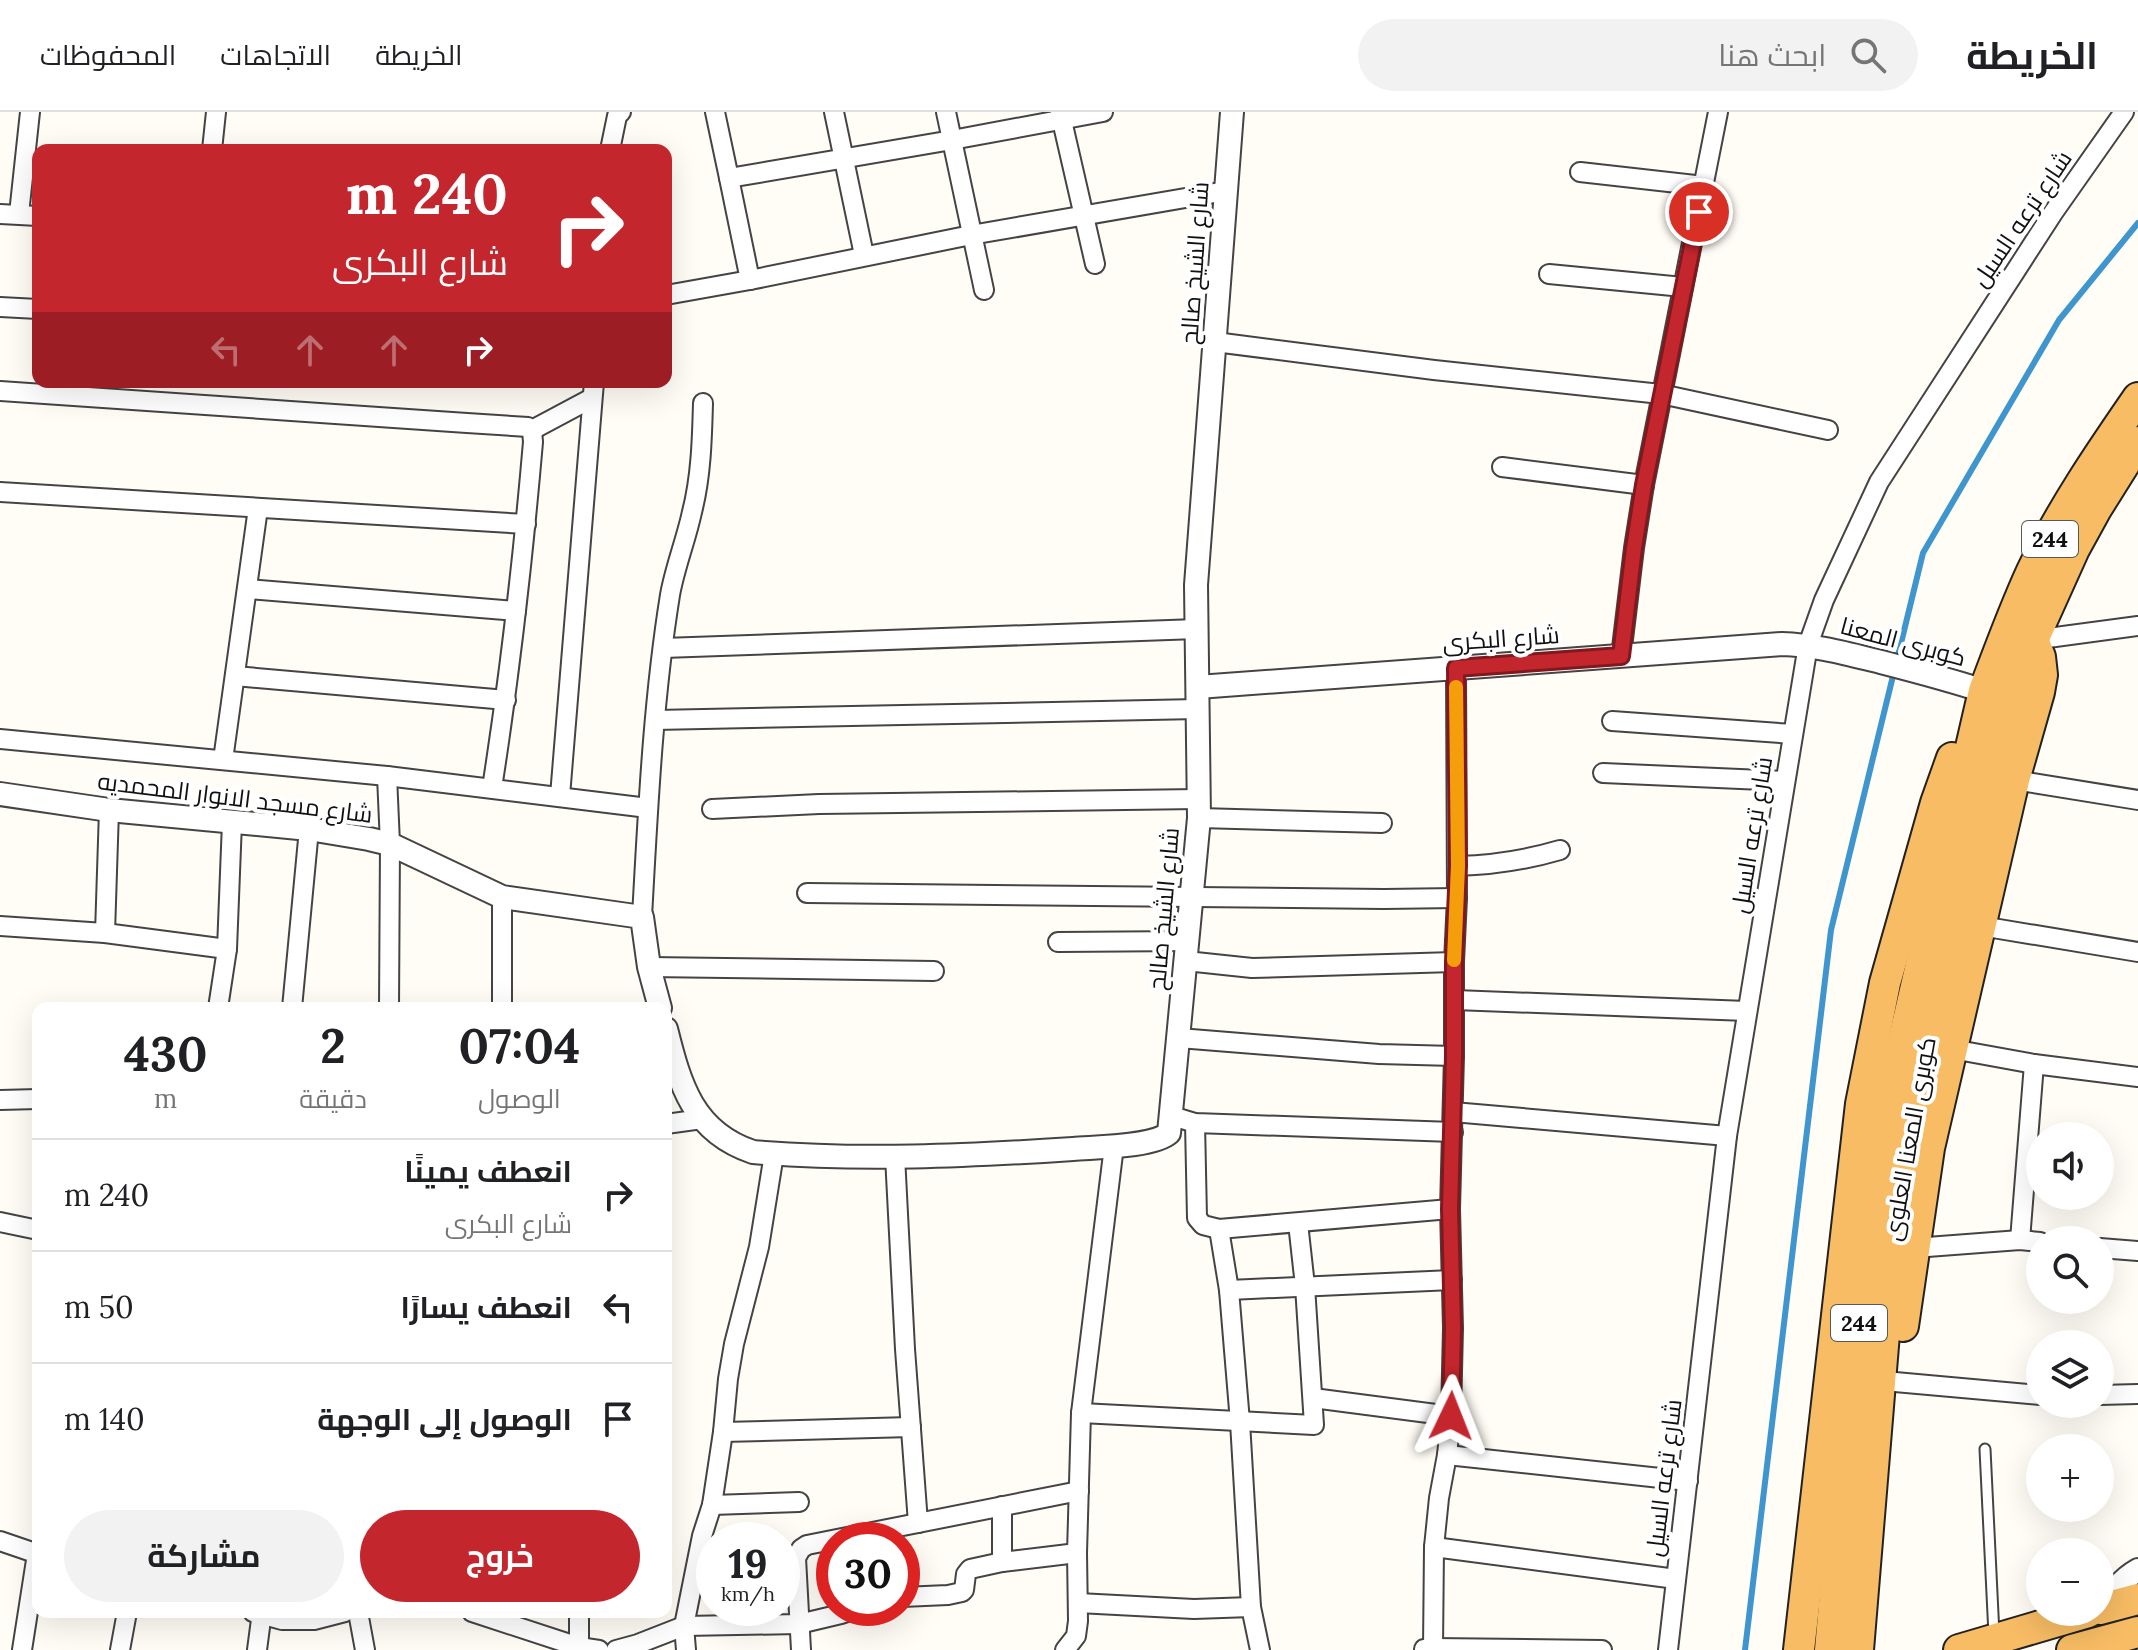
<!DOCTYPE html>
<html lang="ar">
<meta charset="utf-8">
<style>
:root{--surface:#fff;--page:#f2f2f2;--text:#202124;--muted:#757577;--line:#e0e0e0;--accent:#c4262e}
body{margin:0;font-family:Lora,Cairo,serif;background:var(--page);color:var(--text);direction:rtl;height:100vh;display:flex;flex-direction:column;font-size:30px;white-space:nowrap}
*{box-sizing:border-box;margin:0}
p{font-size:26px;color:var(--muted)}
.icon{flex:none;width:44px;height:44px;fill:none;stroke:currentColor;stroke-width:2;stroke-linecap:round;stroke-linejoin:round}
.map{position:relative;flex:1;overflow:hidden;direction:ltr}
.drawer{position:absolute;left:32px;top:890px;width:640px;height:616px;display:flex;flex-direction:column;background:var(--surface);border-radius:16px;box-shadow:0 8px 32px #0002;direction:rtl}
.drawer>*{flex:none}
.hud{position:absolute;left:32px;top:32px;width:640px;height:244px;border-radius:16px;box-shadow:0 8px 32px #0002;direction:rtl;background:#c4262e;color:#fff;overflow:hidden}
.controls{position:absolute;left:2026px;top:1010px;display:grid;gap:16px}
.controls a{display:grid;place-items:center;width:88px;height:88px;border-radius:50%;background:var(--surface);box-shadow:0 8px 32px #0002;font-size:40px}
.speed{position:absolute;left:696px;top:1410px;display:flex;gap:16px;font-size:40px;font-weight:700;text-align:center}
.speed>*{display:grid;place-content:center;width:104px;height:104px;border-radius:50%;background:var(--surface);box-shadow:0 8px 32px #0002;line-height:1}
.speed small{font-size:20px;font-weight:400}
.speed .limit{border:12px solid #d22;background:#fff;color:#111}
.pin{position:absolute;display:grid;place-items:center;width:68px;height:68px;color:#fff;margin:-34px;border:4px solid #fff;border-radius:50%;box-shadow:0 2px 8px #0007}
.me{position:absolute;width:88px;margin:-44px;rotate:2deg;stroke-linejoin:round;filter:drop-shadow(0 0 6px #0008)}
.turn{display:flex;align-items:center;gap:28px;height:168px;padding:0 32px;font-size:36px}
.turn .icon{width:104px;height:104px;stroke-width:2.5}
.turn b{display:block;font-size:56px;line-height:68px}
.lanes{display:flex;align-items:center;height:76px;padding:0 32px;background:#0003;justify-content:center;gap:40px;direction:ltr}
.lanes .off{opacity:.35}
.eta{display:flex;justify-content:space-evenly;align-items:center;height:136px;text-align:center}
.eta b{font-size:48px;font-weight:700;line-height:56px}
.cta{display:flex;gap:16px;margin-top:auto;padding:16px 32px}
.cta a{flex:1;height:92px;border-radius:48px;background:var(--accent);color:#fff;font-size:32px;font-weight:700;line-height:92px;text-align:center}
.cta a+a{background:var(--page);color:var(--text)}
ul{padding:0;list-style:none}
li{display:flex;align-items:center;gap:24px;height:112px;padding:0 32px;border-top:2px solid var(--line)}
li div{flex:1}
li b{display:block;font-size:30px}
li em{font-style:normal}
header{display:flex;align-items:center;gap:48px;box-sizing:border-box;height:112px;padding:0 40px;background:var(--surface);border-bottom:2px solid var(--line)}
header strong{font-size:38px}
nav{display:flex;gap:44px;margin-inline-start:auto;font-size:28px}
.search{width:560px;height:72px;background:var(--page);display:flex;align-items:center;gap:20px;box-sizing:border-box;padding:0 28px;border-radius:44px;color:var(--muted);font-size:30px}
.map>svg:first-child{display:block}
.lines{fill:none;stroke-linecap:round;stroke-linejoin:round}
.stream{stroke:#3f96cf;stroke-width:6}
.service-casing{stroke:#444;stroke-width:13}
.minor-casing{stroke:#444;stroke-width:22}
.tertiary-casing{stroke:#444;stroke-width:26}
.trunk-casing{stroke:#222;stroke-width:34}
.service{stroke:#fff;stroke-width:9}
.minor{stroke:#fff;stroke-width:18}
.tertiary{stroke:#fff;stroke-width:22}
.trunk{stroke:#f7bc64;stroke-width:30}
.route-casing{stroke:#7f191e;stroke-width:20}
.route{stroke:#c4262e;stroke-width:14}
.slow{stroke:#f59e0b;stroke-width:14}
.labels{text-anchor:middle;stroke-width:8;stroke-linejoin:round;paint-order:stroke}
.shield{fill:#fff;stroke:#585858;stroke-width:2}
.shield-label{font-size:22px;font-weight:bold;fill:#111}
.street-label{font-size:24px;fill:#111;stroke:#fff}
</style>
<header>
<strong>الخريطة</strong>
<div class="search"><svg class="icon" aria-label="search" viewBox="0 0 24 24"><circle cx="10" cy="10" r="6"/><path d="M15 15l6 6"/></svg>ابحث هنا</div>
<nav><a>الخريطة</a><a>الاتجاهات</a><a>المحفوظات</a></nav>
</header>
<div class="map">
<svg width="2138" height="1538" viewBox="0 0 2138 1538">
<rect width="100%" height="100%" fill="#fffdf5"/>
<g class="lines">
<path class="stream" d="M1745,1538L1831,818L1923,441L2059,208L2138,111"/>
<defs>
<path id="service" d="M1985,1337L1994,1523"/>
<g id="minor">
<path d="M715,0L729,66"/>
<path d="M834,0L864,143"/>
<path d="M946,0L984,178"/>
<path d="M1060,0L1095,152"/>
<path d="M212,38L216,0"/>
<path d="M610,38L617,4L621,0"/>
<path d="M1580,60L1704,74"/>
<path d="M0,102L38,104"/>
<path d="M19,102L30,0"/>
<path d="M1549,162L1683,175"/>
<path d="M750,168L729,66L952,28L1103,0"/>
<path d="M666,183L750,168L971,123L1226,79"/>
<path d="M0,195L38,197"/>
<path d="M1215,230L1434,258L1661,282L1828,318"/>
<path d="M0,279L467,311L528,315L532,318L592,286"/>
<path d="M1502,355L1644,373"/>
<path d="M0,380L526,412"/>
<path d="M248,477L516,499"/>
<path d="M2033,528L2138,514"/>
<path d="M663,536L1197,517"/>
<path d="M1621,544L1634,436L1644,373L1718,0"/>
<path d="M235,564L506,588"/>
<path d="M655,608L1198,597"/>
<path d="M1612,609L1793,622"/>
<path d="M0,627L387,664L648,696"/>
<path d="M223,648L258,396"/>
<path d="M1603,661L1785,669"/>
<path d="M387,664L390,732L389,896"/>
<path d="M2014,668L2138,688"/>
<path d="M492,676C510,561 523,446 533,330L532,318"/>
<path d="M560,684L594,270"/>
<path d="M712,697L819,692L1198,687"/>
<path d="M1199,706L1382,711"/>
<path d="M1458,754C1493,753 1526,748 1560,738"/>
<path d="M807,781L1384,787L1457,786"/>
<path d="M642,805C648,697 653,589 670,483C675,455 686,428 692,400C701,365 702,328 703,291"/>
<path d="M0,814L105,821L227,837"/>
<path d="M1981,814L2138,840"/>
<path d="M105,821L109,698"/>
<path d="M1058,830L1187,829"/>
<path d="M1186,849L1252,856L1454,850"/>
<path d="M649,855L934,859"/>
<path d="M1455,888L1747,899"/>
<path d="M218,896L227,837L232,710"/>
<path d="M292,896L309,717"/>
<path d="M502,896V785"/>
<path d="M1179,926L1379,942L1454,944"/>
<path d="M1952,937L2034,952L2138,965"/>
<path d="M0,988L38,987"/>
<path d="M1453,1000L1727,1024"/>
<path d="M1172,1004L1195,1011L1453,1020"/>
<path d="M1195,1011L1197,1106L1203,1113L1219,1117L1450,1097"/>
<path d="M666,1012L702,1007"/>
<path d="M895,1044L905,1237L918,1411"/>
<path d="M0,1110L38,1118"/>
<path d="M1219,1117L1229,1178L1240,1310L1251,1495L1260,1538"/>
<path d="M2020,1128L2034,952"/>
<path d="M1914,1136L2020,1128L2040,1130"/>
<path d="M2100,1136L2138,1139"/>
<path d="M1229,1178L1452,1168"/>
<path d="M1895,1270L2040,1283"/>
<path d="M2100,1283L2138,1282"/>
<path d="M1313,1286L1451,1304"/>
<path d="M1081,1301L1314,1313L1305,1174L1298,1111"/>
<path d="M723,1320L911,1315"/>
<path d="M1447,1343L1688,1369"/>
<path d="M712,1393L799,1390"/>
<path d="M1002,1394V1450"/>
<path d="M0,1429L38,1442"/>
<path d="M1434,1435L1676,1467"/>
<path d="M902,1485L948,1483L962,1480L964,1478L966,1462L970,1457L1002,1450L1077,1441"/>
<path d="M1078,1491L1194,1497L1251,1495"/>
<path d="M253,1500L282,1508H314L345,1500"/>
<path d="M358,1500L365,1538"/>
<path d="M472,1500L579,1535L599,1538"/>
<path d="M579,1500V1535"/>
<path d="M1433,1536L1434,1435L1439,1386L1447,1343L1451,1304L1453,1216L1450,1097L1454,944V850L1457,786L1456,556"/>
<path d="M1424,1537L1433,1536L1602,1538"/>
<path d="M22,1538L37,1442"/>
<path d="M120,1538L127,1500"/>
<path d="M257,1538L262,1500"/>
<path d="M616,1538L638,1532L684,1514L799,1512L841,1502L859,1496"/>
<path d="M686,1538L684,1514L702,1424L712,1393L723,1320L728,1267L734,1232L759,1135L774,1042"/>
<path d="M801,1538L796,1446L801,1437L807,1433L1079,1379"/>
<path d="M1065,1538L1076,1524L1078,1509L1077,1441L1081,1301L1114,1034"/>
<path d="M1668,1538L1727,1024L1808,533L1824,488L1879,370L2053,101L2124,0"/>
</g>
<g id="tertiary">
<path d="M1198,575L1782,532C1816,533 1848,542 1881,550C1916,559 1950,568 1984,579"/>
<path d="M0,682L109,698L309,717L369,727L390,732L502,785L642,805L649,855L660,896"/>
<path d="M666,917C680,973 693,1020 753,1040C859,1049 967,1044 1073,1037C1096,1035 1153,1035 1169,1021L1199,706L1196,473L1232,0"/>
<path d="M2107,1495C2114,1478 2122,1467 2138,1458"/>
</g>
<g id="trunk">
<path d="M1903,1214L1929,1036L2014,668L2039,580L2042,563L2040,545L2033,528"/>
<path d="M2100,1497L2138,1487"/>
<path d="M1799,1538L1861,992L1885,871L1936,691L1952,646"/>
<path d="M1830,1538L1860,1197L1875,1072L1899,948L1984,579C1999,539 2014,498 2032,459C2061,398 2100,341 2138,286"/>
<path d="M1858,1538L1893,1112L1905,1036L1934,893L1991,656L2014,578L2033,528L2074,437L2096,397L2138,330"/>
<path d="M1959,1538L2088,1500"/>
<path d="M2072,1538L2138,1520"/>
</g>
</defs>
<use href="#service" class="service-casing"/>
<use href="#minor" class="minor-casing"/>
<use href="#tertiary" class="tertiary-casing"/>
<use href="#trunk" class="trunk-casing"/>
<use href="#service" class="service"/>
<use href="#minor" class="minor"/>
<use href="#tertiary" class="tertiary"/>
<use href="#trunk" class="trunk"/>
</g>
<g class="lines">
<defs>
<path id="route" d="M1451,1304L1453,1216L1450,1097L1454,944V850L1458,754L1456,556L1621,544L1634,436L1644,373L1699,100"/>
</defs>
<use href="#route" class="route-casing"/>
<use href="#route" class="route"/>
<path class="slow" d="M1454,848L1458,754L1456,575"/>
</g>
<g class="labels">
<g class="shield">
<rect x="2022" y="409" width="56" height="36" rx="6"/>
<rect x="1831" y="1193" width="56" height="36" rx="6"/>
</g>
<g class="shield-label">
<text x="2050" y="435">244</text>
<text x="1859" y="1219">244</text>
</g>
<g class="street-label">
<text transform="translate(2022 107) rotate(-56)" y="8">شارع ترعه السيل</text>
<text transform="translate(1195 151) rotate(-86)" y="8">شارع الشيخ صالح</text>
<text transform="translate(1501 527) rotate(-4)" y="8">شارع البكرى</text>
<text transform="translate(1903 530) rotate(15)" y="8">كوبرى المعنا</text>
<text transform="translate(235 686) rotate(7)" y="8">شارع مسجد الانوار المحمديه</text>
<text transform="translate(1752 723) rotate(-81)" y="8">شارع ترعه السيل</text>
<text transform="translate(1164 797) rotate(-85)" y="8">شارع الشيخ صالح</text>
<text transform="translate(1910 1027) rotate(-80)" y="8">كوبرى المعنا العلوى</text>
<text transform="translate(1664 1366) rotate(-83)" y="8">شارع ترعه السيل</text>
</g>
</g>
</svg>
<div class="controls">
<a><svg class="icon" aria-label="sound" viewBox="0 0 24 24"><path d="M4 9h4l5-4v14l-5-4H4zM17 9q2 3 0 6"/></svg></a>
<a><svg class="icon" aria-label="search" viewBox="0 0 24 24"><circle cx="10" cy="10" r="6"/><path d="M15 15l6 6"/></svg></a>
<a><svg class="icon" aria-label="layers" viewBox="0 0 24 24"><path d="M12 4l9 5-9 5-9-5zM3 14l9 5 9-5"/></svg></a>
<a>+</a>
<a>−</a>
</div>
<div class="speed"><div>19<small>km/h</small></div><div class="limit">30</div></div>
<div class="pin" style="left:1699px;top:100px;background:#d93025"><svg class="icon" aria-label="arrive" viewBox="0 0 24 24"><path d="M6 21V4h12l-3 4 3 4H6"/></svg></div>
<svg class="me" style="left:1451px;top:1304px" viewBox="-20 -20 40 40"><path d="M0-17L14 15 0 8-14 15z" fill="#c4262e" stroke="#fff" stroke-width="4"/></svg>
<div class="hud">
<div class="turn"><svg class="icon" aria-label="right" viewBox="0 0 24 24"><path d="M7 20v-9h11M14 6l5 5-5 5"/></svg><div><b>240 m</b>شارع البكرى</div></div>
<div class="lanes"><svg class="icon off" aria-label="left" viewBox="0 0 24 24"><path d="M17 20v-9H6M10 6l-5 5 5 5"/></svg><svg class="icon off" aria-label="ahead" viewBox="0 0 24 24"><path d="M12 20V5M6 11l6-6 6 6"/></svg><svg class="icon off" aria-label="ahead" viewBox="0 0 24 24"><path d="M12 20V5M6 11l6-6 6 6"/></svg><svg class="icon" aria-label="right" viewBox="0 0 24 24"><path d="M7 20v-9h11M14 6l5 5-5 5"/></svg></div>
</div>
<section class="drawer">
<div class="eta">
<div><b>07:04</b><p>الوصول</p></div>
<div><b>2</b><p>دقيقة</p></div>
<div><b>430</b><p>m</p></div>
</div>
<ul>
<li><svg class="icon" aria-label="right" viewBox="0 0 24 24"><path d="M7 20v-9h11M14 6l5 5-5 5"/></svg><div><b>انعطف يمينًا</b><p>شارع البكرى</p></div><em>240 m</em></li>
<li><svg class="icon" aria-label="left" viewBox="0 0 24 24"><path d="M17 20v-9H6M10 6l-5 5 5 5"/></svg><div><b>انعطف يسارًا</b></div><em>50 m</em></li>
<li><svg class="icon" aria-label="arrive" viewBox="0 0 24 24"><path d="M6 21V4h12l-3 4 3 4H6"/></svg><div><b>الوصول إلى الوجهة</b></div><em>140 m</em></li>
</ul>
<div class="cta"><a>خروج</a><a>مشاركة</a></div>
</section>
</div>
